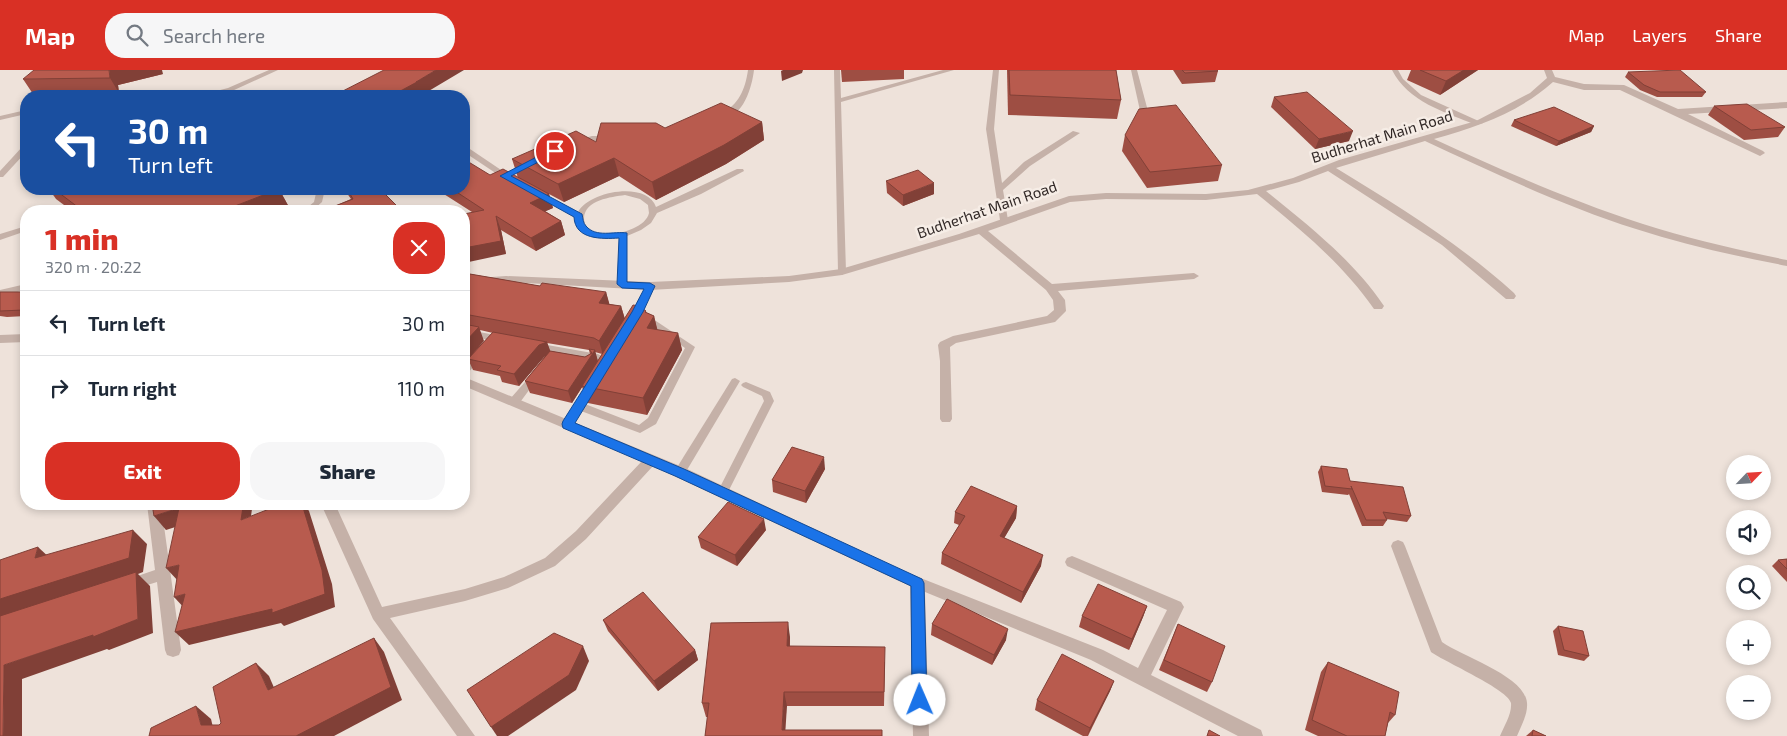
<!DOCTYPE html>
<meta charset="utf-8">
<style>
:root{--surface:#fff;--page:#f6f6f7;--text:#1f2937;--muted:#747a83;--line:#e0e1e3;--accent:#d93025}
body{margin:0;font-family:"Exo 2",sans-serif;background:var(--page);color:var(--text);height:100vh;display:flex;flex-direction:column;font-size:19px;white-space:nowrap}
*{box-sizing:border-box;margin:0}
p{font-size:16px;color:var(--muted)}
.icon{flex:none;width:28px;height:28px;fill:none;stroke:currentColor;stroke-width:2;stroke-linecap:round;stroke-linejoin:round}
.map{position:relative;flex:1;overflow:hidden}
.drawer{position:absolute;left:20px;top:135px;width:450px;height:305px;display:flex;flex-direction:column;background:var(--surface);border-radius:20px;box-shadow:0 2px 8px #0003}
.drawer>*{flex:none}
.top-card{position:absolute;left:20px;top:20px;width:450px;height:105px;border-radius:20px;box-shadow:0 2px 8px #0003;background:#1a4fa0;color:#fff;overflow:hidden}
.needle{width:32px;rotate:65deg}
.fabs{position:absolute;left:1726px;top:385px;display:grid;gap:10px}
.fabs a{display:grid;place-items:center;width:45px;height:45px;border-radius:50%;background:var(--surface);box-shadow:0 2px 8px #0003;font-size:25px}
.pin{position:absolute;display:grid;place-items:center;width:42px;height:42px;color:#fff;margin:-21px;border:2px solid #fff;border-radius:50%;box-shadow:0 1px 5px #0007}
.me{position:absolute;width:55px;margin:-28px;rotate:359deg;stroke-linejoin:round;filter:drop-shadow(0 0 4px #0008)}
.turn{display:flex;align-items:center;gap:18px;height:105px;padding:0 25px;font-size:22px}
.turn .icon{width:65px;height:65px;stroke-width:2.5}
.turn b{display:block;font-size:35px;line-height:42px}
.round{display:grid;place-items:center;flex:none;width:52px;height:52px;border-radius:20px;background:var(--page)}
.summary{display:flex;align-items:center;justify-content:space-between;height:85px;padding:0 25px}
h1{font-size:30px;font-weight:800;line-height:38px;color:var(--accent)}
.cta{display:flex;gap:10px;margin-top:auto;padding:10px 25px}
.cta a{flex:1;height:58px;border-radius:20px;background:var(--accent);color:#fff;font-size:20px;font-weight:800;line-height:58px;text-align:center}
.cta a+a{background:var(--page);color:var(--text)}
ul{padding:0;list-style:none}
li{display:flex;align-items:center;gap:15px;height:65px;padding:0 25px;border-top:1px solid var(--line)}
li div{flex:1}
li b{display:block;font-size:19px}
li em{font-style:normal}
header{display:flex;align-items:center;gap:30px;box-sizing:border-box;height:70px;padding:0 25px;background:var(--accent);color:#fff}
header strong{font-size:24px}
nav{display:flex;gap:28px;margin-inline-start:auto;font-size:18px}
.search{width:350px;height:45px;background:var(--page);display:flex;align-items:center;gap:12px;box-sizing:border-box;padding:0 18px;border-radius:20px;color:var(--muted);font-size:19px}
.map>svg:first-child{display:block}
.lines{fill:none;stroke-linecap:round;stroke-linejoin:round}
.service{fill:#c5b1a8;fill-rule:evenodd}
.minor{fill:#c5b1a8;fill-rule:evenodd}
.wall{fill:#9e4e43;fill-rule:evenodd}
.shaded-wall{fill:#814037}
.building{fill:#b85b4e;stroke:#814037}
.route{fill:#1a73e8;stroke:#114b97}
.labels{text-anchor:middle;stroke-width:5;stroke-linejoin:round;paint-order:stroke}
.street-label{font-size:15px;fill:#322927;stroke:#f6ede6}
</style>
<header>
<strong>Map</strong>
<div class="search"><svg class="icon" aria-label="search" viewBox="0 0 24 24"><circle cx="10" cy="10" r="6"/><path d="M15 15l6 6"/></svg>Search here</div>
<nav><a>Map</a><a>Layers</a><a>Share</a></nav>
</header>
<div class="map">
<svg width="1787" height="666" viewBox="0 0 1787 666">
<rect width="100%" height="100%" fill="#eee2da"/>
<g class="lines">
<g class="service">
<path d="M269,0H278L232,21L209,26H197L228,18Z"/>
<path d="M748,0H754C752,17 743,49 721,48V44C739,34 745,20 748,0Z"/>
<path d="M834,0H840L841,28L943,0H954L841,32L846,202L842,205L838,202Z"/>
<path d="M993,0H999L994,59L1002,113L1024,92L1073,61L1080,63L1030,96L1003,120L1008,150L1004,152L1000,150L986,59Z"/>
<path d="M1131,0H1137L1149,45L1148,47L1141,45Z"/>
<path d="M1392,0H1398L1403,9L1421,25L1483,53L1476,55C1445,42 1408,32 1392,0Z"/>
<path d="M26,40V44L0,50V46Z"/>
<path d="M592,66H611L615,68C609,71 587,71 578,73L574,71Z"/>
<path d="M23,76H26V82L3,107H0V101Z"/>
<path d="M464,77H467L513,108L509,110H506L464,82Z"/>
<path d="M737,99H743L744,101L701,124L657,143L651,153L641,160L627,166L626,215L622,218L618,215L619,168C602,170 577,169 576,148L535,125L539,123H542L578,142C590,120 648,111 656,137ZM625,125L640,129L648,135C648,136 649,142 649,143C645,161 605,169 591,161C586,158 584,153 584,148C585,130 611,127 625,125Z"/>
<path d="M317,119H325L322,132L312,141H303L314,132Z"/>
<path d="M26,156V161L0,170V164Z"/>
<path d="M650,213L654,216L639,247L634,250L631,249L629,247L646,216Z"/>
<path d="M26,214V220L0,226V220Z"/>
<path d="M644,243L695,277L656,354L640,363L581,341L571,357H563L562,354L563,351L589,313L592,312L597,315L585,334L639,355L648,348L685,278L641,248L639,246Z"/>
<path d="M464,259L495,265L500,268L495,271L464,265Z"/>
<path d="M536,273L598,284L603,287L598,290L533,278L531,276L533,274Z"/>
<path d="M480,281L485,284L483,286L467,304L464,305V296L477,282Z"/>
<path d="M535,303L540,306L538,308L518,335H510L509,332L510,329L532,304Z"/>
<path d="M735,308L740,311L684,405H676L675,402L676,399L732,309Z"/>
<path d="M746,312L770,322L774,331L726,426L722,427L718,426L717,423L764,331L762,326L743,317L741,315L743,313Z"/>
</g>
<g class="minor">
<path d="M1544,0H1552L1555,7L1584,14L1624,15L1678,39L1787,32V38L1688,44L1763,81L1765,83L1760,86L1620,20H1584L1553,12C1518,43 1479,56 1434,69C1502,100 1571,131 1643,154C1690,169 1738,180 1787,190V196C1736,186 1685,175 1636,159C1563,136 1494,103 1425,71L1336,98C1398,136 1460,174 1514,223L1516,226L1514,229H1506L1442,175L1328,101L1299,112L1266,121C1309,156 1353,190 1384,236L1382,239H1374C1342,193 1300,159 1257,124L1206,130L1106,129L1070,132L988,161L1052,214L1194,203L1199,206L1194,209L1058,221L1065,230L1066,241L1055,252L956,273L950,277L952,349L950,352H942L940,349V291L938,275L940,272L953,266L1047,246L1054,240L1053,230L1046,220L979,164L842,205L789,212L650,220L506,212L464,215V209L506,206L650,212L789,206L841,199L959,164L1069,126L1106,123L1206,124L1248,120L1293,108L1339,90L1476,51L1530,23L1547,8Z"/>
<path d="M26,264V272L0,273V265Z"/>
<path d="M464,307L685,398L908,503L1103,580L1138,598L1167,540L1067,496L1065,492L1067,488L1072,486L1077,488L1181,532L1184,537L1151,605L1261,660L1263,666H1238L1091,590L925,522L929,666H913L910,516L653,396L586,469L555,496L508,518L465,531L390,548L475,666H457L373,549L321,434H335L382,537L465,519L504,507L545,488L576,461L642,391L464,316Z"/>
<path d="M147,434H161L181,580L179,585L173,587L167,585L165,580L157,512L128,521L123,519L121,515L123,511L155,500Z"/>
<path d="M1398,470L1403,472L1405,476L1442,572C1463,587 1525,606 1527,633C1528,644 1521,656 1517,666H1500C1504,656 1512,644 1511,633C1509,620 1445,592 1431,582L1391,476L1393,472Z"/>
</g>
</g>
<g class="wall">
<path d="M841,0H904V9L842,12Z"/>
<path d="M1007,0H1116L1121,30L1117,49L1008,45Z"/>
<path d="M1173,0H1217L1218,1L1215,12L1182,14Z"/>
<path d="M1411,0H1478L1440,25L1407,10Z"/>
<path d="M1628,2L1706,22L1702,27H1657L1640,20L1625,7Z"/>
<path d="M163,4L118,15L119,23L33,24L23,9Z"/>
<path d="M1274,27L1349,71L1315,79L1271,37Z"/>
<path d="M1714,36L1785,57L1778,67L1744,70L1708,45Z"/>
<path d="M1514,50L1594,56L1591,62L1556,76L1511,56Z"/>
<path d="M762,52L764,70L726,94L656,130L619,106L564,132L549,124L553,138L545,141L561,151L565,165L536,181L501,160L506,184L472,142L436,119H464L490,105L518,108L512,89L596,72L665,58Z"/>
<path d="M1125,65L1222,95L1218,111L1147,118L1122,81Z"/>
<path d="M886,111L934,124L903,136L887,123Z"/>
<path d="M49,119H279L290,139L284,141H72L56,129Z"/>
<path d="M344,119H394L395,120L384,123L398,141H338L335,136L351,129Z"/>
<path d="M464,203L540,216L606,222L609,234L621,236L625,249L647,243L654,246L657,260L678,263L682,280L647,345L588,333L582,317L572,333L530,323L525,311L546,285L544,287L519,316L502,312L500,306L473,300L468,289L464,294ZM480,260L493,263L474,282ZM547,273L589,280L590,284L585,287L550,281ZM595,282L602,284L598,291Z"/>
<path d="M0,222H26V246L7,247L0,246Z"/>
<path d="M1321,396L1350,411L1411,446L1407,452L1386,449L1387,450L1383,456H1362L1349,424L1348,425L1322,422L1318,402Z"/>
<path d="M825,399L806,433L773,422L772,410Z"/>
<path d="M1017,436L1016,448L1004,468L1041,496L1021,533L941,494L942,483L959,455L954,453L955,442Z"/>
<path d="M766,460L737,496L701,478L698,467Z"/>
<path d="M1787,489V512L1772,496L1778,490Z"/>
<path d="M1147,536L1143,547L1129,580L1079,557L1082,546Z"/>
<path d="M603,550L695,580L698,590L658,621L608,561Z"/>
<path d="M932,554L1006,570L992,595L931,565Z"/>
<path d="M1178,554L1212,612L1207,622L1159,600Z"/>
<path d="M1558,556L1589,586L1584,591L1558,585L1553,561Z"/>
<path d="M790,567V576L885,592L884,636H787L705,666L708,647H706L702,633Z"/>
<path d="M1328,592L1395,645L1388,653L1385,666H1318L1305,660L1321,602Z"/>
<path d="M1114,611L1110,621L1088,666H1083L1035,640L1037,630Z"/>
<path d="M1533,660L1546,666H1526Z"/>
</g>
<g class="shaded-wall">
<path d="M109,0H162L163,4L118,15L119,23L110,8Z"/>
<path d="M436,0H464L422,25V26H391Z"/>
<path d="M783,0H803L802,3L782,11L781,1Z"/>
<path d="M1464,0H1478L1440,25L1446,11Z"/>
<path d="M762,52L764,70L726,94L656,130L652,112Z"/>
<path d="M1594,56L1591,62L1556,76L1559,71Z"/>
<path d="M1353,61L1349,71L1315,79L1319,69Z"/>
<path d="M614,88L619,106L564,132L558,114Z"/>
<path d="M934,113V124L903,136V125Z"/>
<path d="M279,119L290,139L284,141H222Z"/>
<path d="M377,119H394L395,120L380,125Z"/>
<path d="M549,124L553,138L535,146L530,133Z"/>
<path d="M396,135L398,141H380Z"/>
<path d="M496,146L501,160L506,184L464,193V178Z"/>
<path d="M561,151L565,165L536,181L531,168Z"/>
<path d="M606,222L610,236L599,233Z"/>
<path d="M26,236V243L23,240Z"/>
<path d="M621,236L625,250L603,285L599,271Z"/>
<path d="M646,241L649,253L654,246L658,262L647,258L645,242Z"/>
<path d="M479,257L484,271L464,294V273Z"/>
<path d="M678,263L682,280L647,345L643,328Z"/>
<path d="M547,272L551,283L544,287L519,316L514,304L539,275Z"/>
<path d="M595,280L598,292L572,333L568,321Z"/>
<path d="M824,387L825,399L806,433L805,421Z"/>
<path d="M240,434H247L252,439L251,446L241,450L239,438Z"/>
<path d="M302,434H304L309,441L332,514L335,537L284,556L281,553L189,575L175,562Z"/>
<path d="M1017,436L1016,448L999,477L1000,466Z"/>
<path d="M179,438L191,452L166,460L154,446Z"/>
<path d="M764,449L766,460L737,496L735,485Z"/>
<path d="M133,460L147,474L143,502L138,504L150,516L153,563L109,580L107,579L22,609V666H3L4,595L138,549L0,548V529Z"/>
<path d="M38,477L53,491L35,488Z"/>
<path d="M1043,485L1041,496L1021,533L1023,522Z"/>
<path d="M179,495V512L166,498Z"/>
<path d="M185,524L187,541L174,527Z"/>
<path d="M1147,536L1143,547L1129,580L1132,569Z"/>
<path d="M788,552L790,567L789,591L787,576Z"/>
<path d="M1008,559L1006,570L992,595L994,585Z"/>
<path d="M374,568L384,582L402,630L334,666H296Z"/>
<path d="M583,576L589,591L576,620L508,666H497L491,657Z"/>
<path d="M695,580L698,590L658,621L654,611Z"/>
<path d="M256,593L269,606L281,634L268,620Z"/>
<path d="M1114,611L1110,621L1087,666L1090,658Z"/>
<path d="M784,622L787,636L785,666L782,660Z"/>
<path d="M196,636L211,649L215,666L201,655Z"/>
</g>
<g class="building">
<path d="M34,0H109L110,8L23,9Z"/>
<path d="M384,0H436L416,12H417L391,26H338L335,25Z"/>
<path d="M1009,0H1116L1121,30L1010,25Z"/>
<path d="M1182,0H1217L1218,1L1185,3Z"/>
<path d="M1420,0H1464L1446,11Z"/>
<path d="M1680,0L1706,22H1660L1644,15L1628,2Z"/>
<path d="M1307,22L1353,61L1319,69L1274,27Z"/>
<path d="M721,33L762,52L724,75L652,112L614,88L558,114L512,89L576,61L596,72L601,53H656L665,58Z"/>
<path d="M1747,34L1785,57L1751,60L1714,36Z"/>
<path d="M1176,35L1222,95L1150,102L1125,65L1139,39Z"/>
<path d="M1554,37L1594,56L1559,71L1514,50Z"/>
<path d="M467,91L490,105L503,99L549,124L530,133L561,151L531,168L496,146L501,171L464,178V144L484,140L452,119H464V92Z"/>
<path d="M918,100L934,113L903,125L886,111Z"/>
<path d="M54,119H279L222,141H83Z"/>
<path d="M347,119H380L396,135L380,141H340L335,136L353,129Z"/>
<path d="M464,203L540,216L542,213L606,222L599,233L621,236L599,271L594,268L464,244Z"/>
<path d="M0,222H26V236L23,240L0,241Z"/>
<path d="M633,235L639,236L646,241L645,242L654,246L647,258L678,263L643,328L582,316Z"/>
<path d="M464,254L479,257L464,273Z"/>
<path d="M493,262L547,272L539,275L514,304L497,300L501,296L468,289Z"/>
<path d="M589,279L595,280L568,321L525,311L550,281L585,287L592,283Z"/>
<path d="M792,377L824,387L805,421L772,410Z"/>
<path d="M1321,396L1347,399L1350,411L1403,417L1411,446L1383,442L1387,450H1366L1351,416L1352,419L1325,416Z"/>
<path d="M971,416L1017,436L1000,466L1043,485L1023,522L942,483L965,446L955,442Z"/>
<path d="M728,432L764,449L735,485L698,467Z"/>
<path d="M152,434H240L239,438L243,437L241,450L282,434H302L322,500L325,524L272,543V539L175,562L185,524L174,527L179,495L166,498L179,438L154,446Z"/>
<path d="M133,460L129,488L0,529V490L38,477L35,488Z"/>
<path d="M1787,489V499L1778,490Z"/>
<path d="M136,502L138,549L93,567V565L4,595L3,666H0V546Z"/>
<path d="M1098,514L1147,536L1132,569L1082,546Z"/>
<path d="M643,522L695,580L654,611L603,550Z"/>
<path d="M947,529L1008,559L994,585L932,554Z"/>
<path d="M788,552L787,576L885,577L884,622H784L782,660H882V666H705L709,633H702L711,553Z"/>
<path d="M1178,554L1225,576L1212,612L1164,590Z"/>
<path d="M1558,556L1583,561L1589,586L1564,580Z"/>
<path d="M554,563L583,576L569,605L491,657L467,620Z"/>
<path d="M374,568L391,617L296,666H149L151,658L196,636L201,655H219L221,653L213,617L256,593L268,620Z"/>
<path d="M1062,584L1114,611L1090,658L1037,630Z"/>
<path d="M1328,592L1399,622L1395,645L1390,642L1385,666H1347L1312,650Z"/>
<path d="M1209,660L1220,666H1207Z"/>
<path d="M1533,660L1546,666H1532Z"/>
</g>
<path class="route" d="M552,79L560,81L511,106L582,144C583,148 583,153 586,156C596,168 614,161 627,163V212L650,213L655,216L643,242L575,353L684,399L922,509L924,513L927,630L925,635L920,637L915,635L912,630L911,516L675,406L563,358L562,354L563,351L632,242L644,219L622,218L617,214L619,168C602,169 575,170 574,147L500,106Z"/>
<g class="labels">
<g class="street-label">
<text transform="translate(1382 67) rotate(-17)" y="5">Budherhat Main Road</text>
<text transform="translate(987 140) rotate(-19)" y="5">Budherhat Main Road</text>
</g>
</g>
</svg>
<div class="fabs">
<a><svg class="needle" viewBox="-14 -14 28 28"><path d="M0-13l5 13h-10z" fill="#e53935"/><path d="M0 13l5-13h-10z" fill="#747a83"/></svg></a>
<a><svg class="icon" aria-label="sound" viewBox="0 0 24 24"><path d="M4 9h4l5-4v14l-5-4H4zM17 9q2 3 0 6"/></svg></a>
<a><svg class="icon" aria-label="search" viewBox="0 0 24 24"><circle cx="10" cy="10" r="6"/><path d="M15 15l6 6"/></svg></a>
<a>+</a>
<a>−</a>
</div>
<div class="pin" style="left:555px;top:81px;background:#d93025"><svg class="icon" aria-label="arrive" viewBox="0 0 24 24"><path d="M6 21V4h12l-3 4 3 4H6"/></svg></div>
<svg class="me" style="left:920px;top:630px" viewBox="-20 -20 40 40"><circle r="19" fill="#fff"/><path d="M0-13L10 11 0 6-10 11z" fill="#1a73e8"/></svg>
<div class="top-card">
<div class="turn"><svg class="icon" aria-label="left" viewBox="0 0 24 24"><path d="M17 20v-9H6M10 6l-5 5 5 5"/></svg><div><b>30 m</b>Turn left</div></div>
</div>
<section class="drawer">
<div class="summary"><div><h1>1 min</h1><p>320 m · 20:22</p></div><a class="round" style="background:#d93025;color:#fff"><svg class="icon" aria-label="close" viewBox="0 0 24 24"><path d="M6 6l12 12M18 6L6 18"/></svg></a></div>
<ul>
<li><svg class="icon" aria-label="left" viewBox="0 0 24 24"><path d="M17 20v-9H6M10 6l-5 5 5 5"/></svg><div><b>Turn left</b></div><em>30 m</em></li>
<li><svg class="icon" aria-label="right" viewBox="0 0 24 24"><path d="M7 20v-9h11M14 6l5 5-5 5"/></svg><div><b>Turn right</b></div><em>110 m</em></li>
</ul>
<div class="cta"><a>Exit</a><a>Share</a></div>
</section>
</div>
